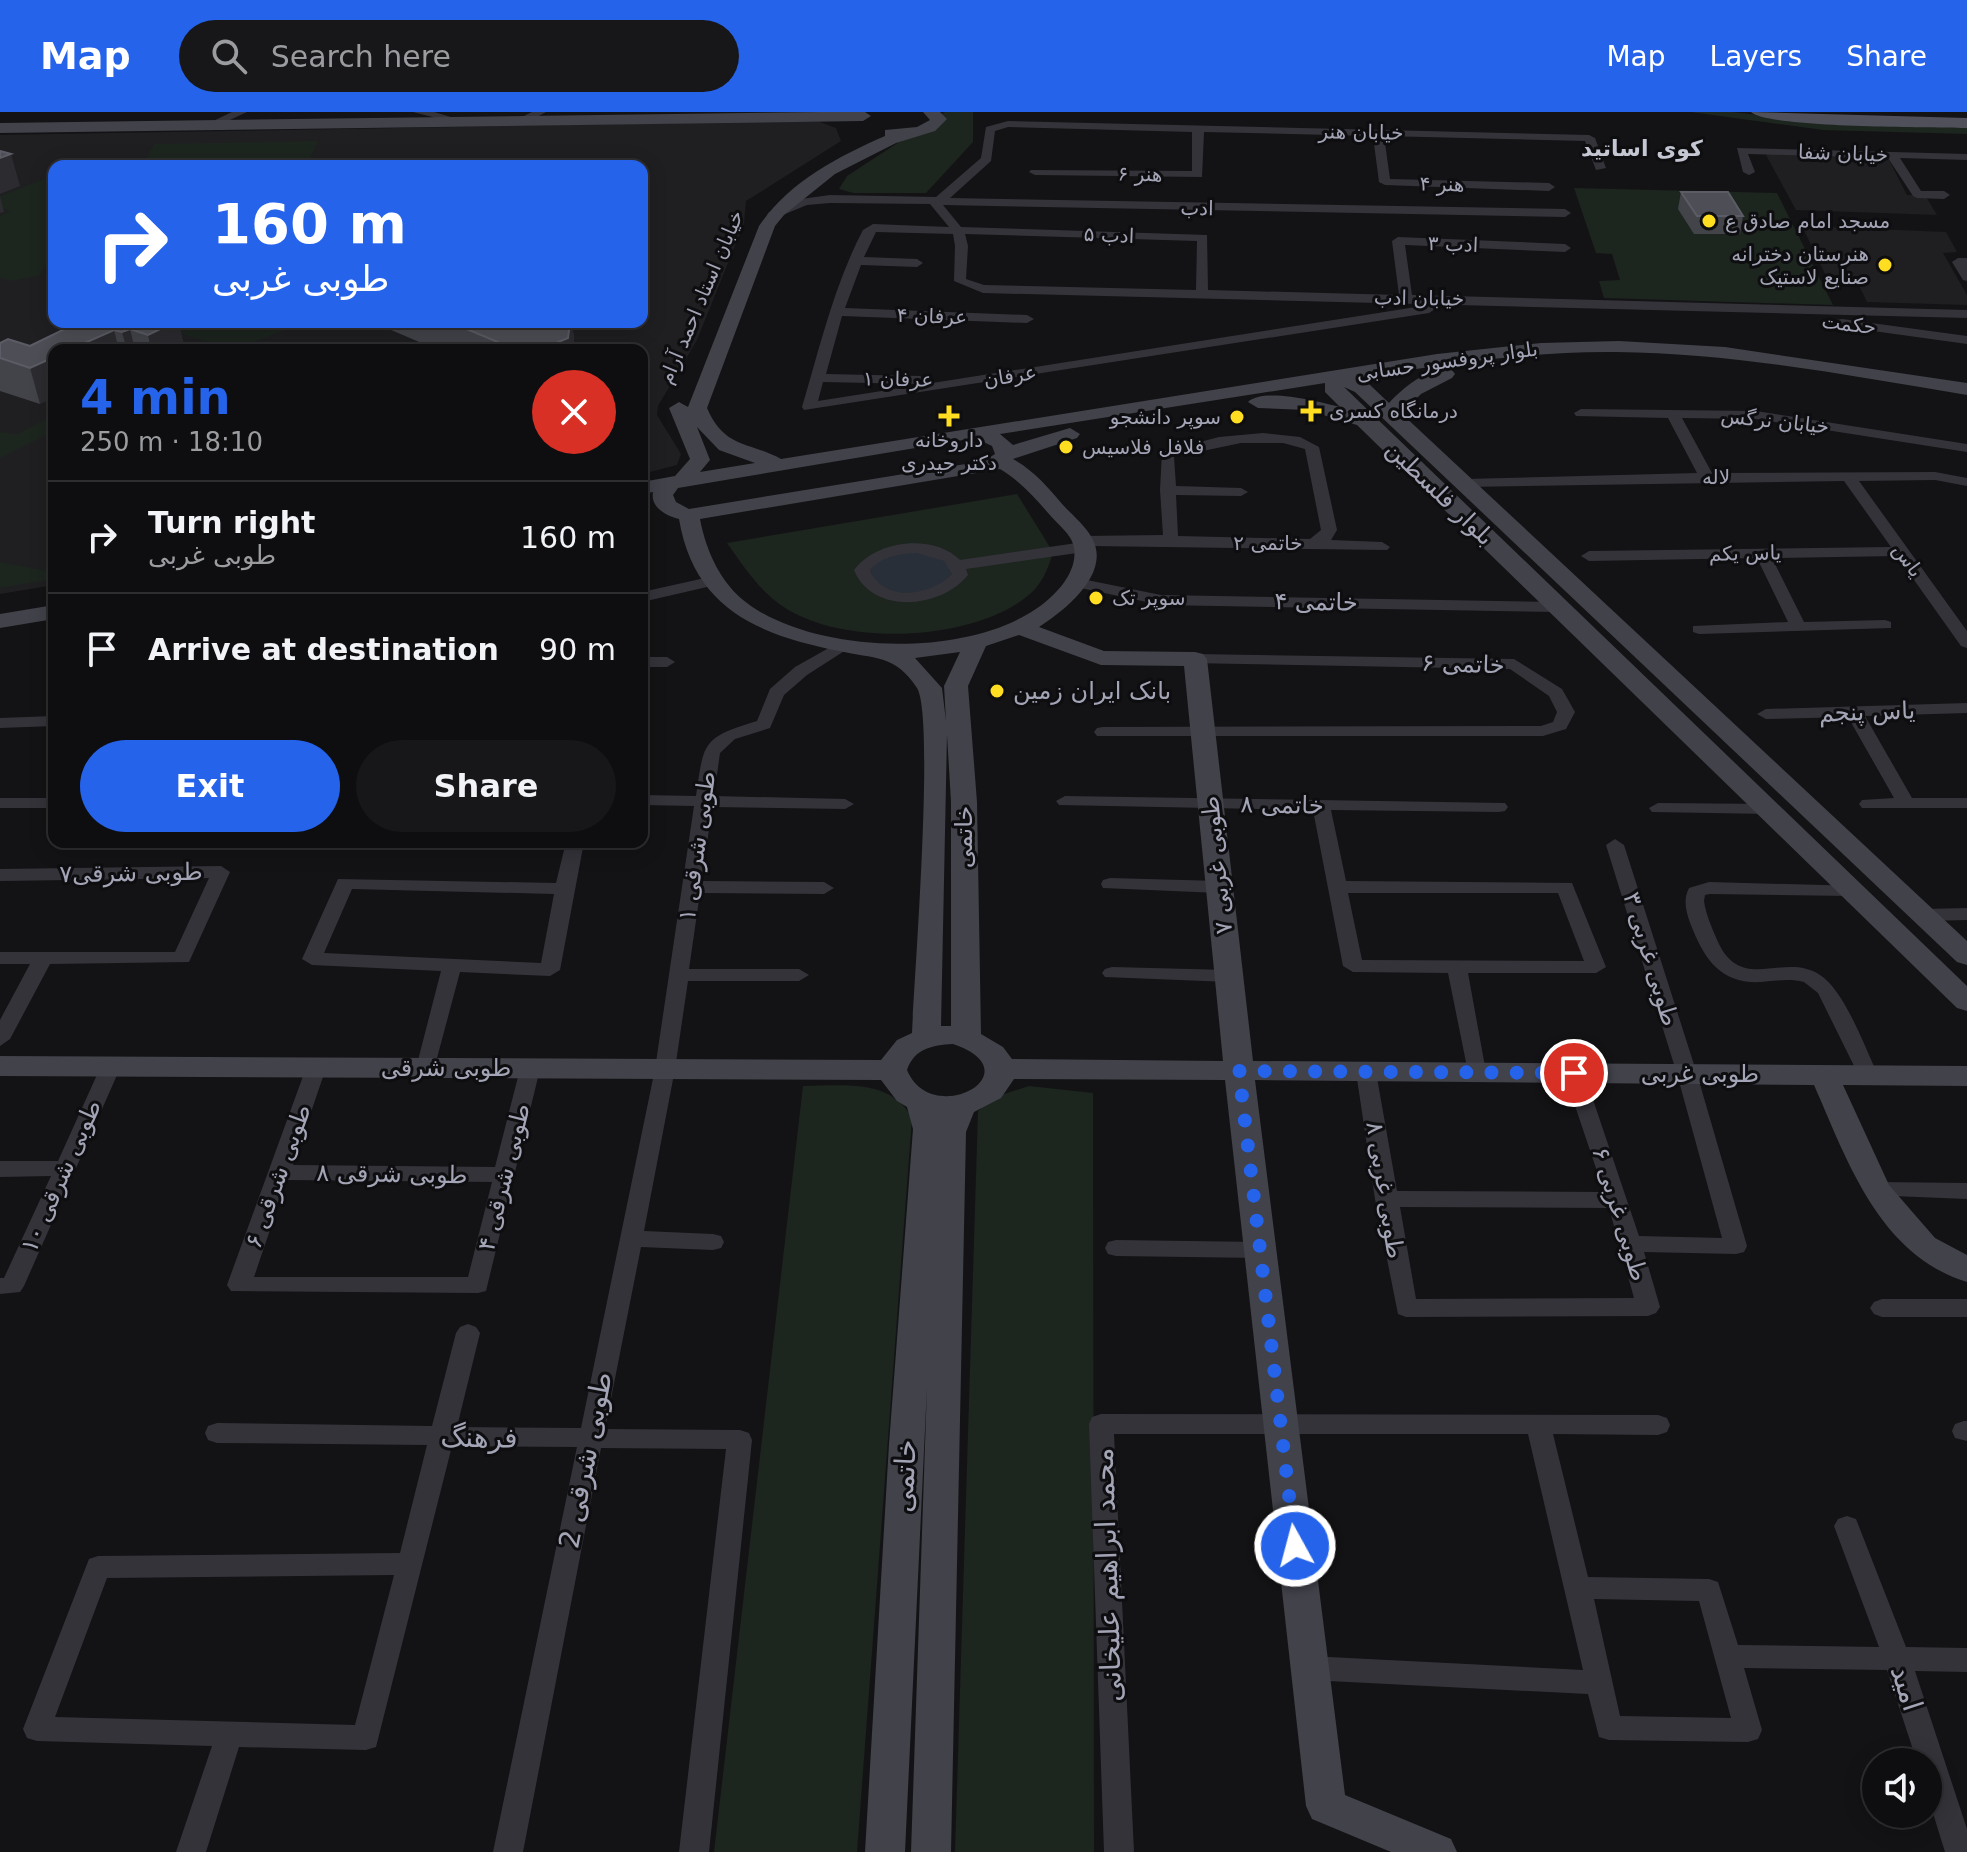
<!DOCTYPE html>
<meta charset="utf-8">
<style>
:root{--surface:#0e0e10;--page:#171719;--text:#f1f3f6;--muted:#9b9c9f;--line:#2e2e30;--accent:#2563eb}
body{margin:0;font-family:"DejaVu Sans","Noto Naskh Arabic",sans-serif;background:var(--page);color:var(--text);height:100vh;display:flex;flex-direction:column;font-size:30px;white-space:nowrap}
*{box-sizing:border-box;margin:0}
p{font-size:26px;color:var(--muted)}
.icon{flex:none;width:44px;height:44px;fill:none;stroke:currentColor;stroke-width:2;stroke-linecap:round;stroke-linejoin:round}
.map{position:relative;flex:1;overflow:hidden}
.panel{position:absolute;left:48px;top:232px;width:600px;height:504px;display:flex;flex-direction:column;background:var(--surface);border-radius:16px;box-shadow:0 4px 20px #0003,0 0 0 2px var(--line)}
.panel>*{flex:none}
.hud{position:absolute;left:48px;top:48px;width:600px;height:168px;border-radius:16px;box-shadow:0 4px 20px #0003,0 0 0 2px var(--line);background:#2563eb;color:#fff;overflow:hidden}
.tools{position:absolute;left:1862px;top:1636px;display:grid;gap:16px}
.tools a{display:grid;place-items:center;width:80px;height:80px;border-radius:50%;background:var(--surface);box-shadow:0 4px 20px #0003,0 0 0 2px var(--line);font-size:40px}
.pin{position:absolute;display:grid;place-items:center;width:68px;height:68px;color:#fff;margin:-34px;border:4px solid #fff;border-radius:50%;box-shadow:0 2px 8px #0007}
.me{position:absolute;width:88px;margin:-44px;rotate:353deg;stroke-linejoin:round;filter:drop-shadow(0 0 6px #0008)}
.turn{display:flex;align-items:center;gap:28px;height:168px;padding:0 32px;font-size:36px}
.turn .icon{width:104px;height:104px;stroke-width:2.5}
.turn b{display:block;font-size:56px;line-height:68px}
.round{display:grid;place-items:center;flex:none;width:84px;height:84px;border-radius:42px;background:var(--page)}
.headline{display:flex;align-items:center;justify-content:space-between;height:136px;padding:0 32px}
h1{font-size:48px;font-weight:600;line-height:60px;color:var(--accent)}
.cta{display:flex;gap:16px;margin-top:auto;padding:16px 32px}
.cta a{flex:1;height:92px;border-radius:48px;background:var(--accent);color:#fff;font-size:32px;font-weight:600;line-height:92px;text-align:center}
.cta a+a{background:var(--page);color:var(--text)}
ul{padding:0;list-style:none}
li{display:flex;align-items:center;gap:24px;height:112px;padding:0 32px;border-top:2px solid var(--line)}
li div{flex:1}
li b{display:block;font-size:30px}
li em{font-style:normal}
header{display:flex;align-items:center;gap:48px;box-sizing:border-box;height:112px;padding:0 40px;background:var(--accent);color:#fff}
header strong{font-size:38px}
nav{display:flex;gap:44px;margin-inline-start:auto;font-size:28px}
.search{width:560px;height:72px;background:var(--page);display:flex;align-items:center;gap:20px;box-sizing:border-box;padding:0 28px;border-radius:44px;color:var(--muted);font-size:30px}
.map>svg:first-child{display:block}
.built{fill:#1f1f22;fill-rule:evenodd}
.green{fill:#1d251f}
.water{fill:#282f39}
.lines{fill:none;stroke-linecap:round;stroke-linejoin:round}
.street{fill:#34333a;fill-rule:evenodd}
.secondary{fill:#41424a;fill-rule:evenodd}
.primary{fill:#4f5059;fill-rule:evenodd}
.wall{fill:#43444a}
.shaded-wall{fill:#2c2c30}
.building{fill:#4e4f56;stroke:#5b5c65;stroke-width:2}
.route{stroke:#2563eb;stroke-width:14;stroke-dasharray:0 25.2}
.poi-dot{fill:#ffdd20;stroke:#0e0e10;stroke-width:3}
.labels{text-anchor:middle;stroke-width:6;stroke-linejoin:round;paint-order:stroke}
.far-street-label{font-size:20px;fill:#a3a5b6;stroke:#0e0e10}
.far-poi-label{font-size:20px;fill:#a3a5b6;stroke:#0e0e10;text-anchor:start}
.far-neighbourhood-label{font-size:22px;font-weight:bold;fill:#c4c6d2;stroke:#0e0e10}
.street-label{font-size:24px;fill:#a3a5b6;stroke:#0e0e10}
.poi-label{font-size:24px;fill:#a3a5b6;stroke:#0e0e10;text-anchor:start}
.near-street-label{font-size:28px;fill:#a3a5b6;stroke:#0e0e10}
</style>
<header>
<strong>Map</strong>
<div class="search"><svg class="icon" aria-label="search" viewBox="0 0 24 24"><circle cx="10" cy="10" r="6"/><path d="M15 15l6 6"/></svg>Search here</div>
<nav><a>Map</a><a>Layers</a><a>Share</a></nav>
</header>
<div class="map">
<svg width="1967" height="1740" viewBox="0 0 1967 1740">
<rect width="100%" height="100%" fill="#131315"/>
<g class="built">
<path d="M791,9L820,10L836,16L841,29L746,89L744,111L697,228L658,294L657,303L681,342L677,353L642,362V238H54V473L0,482V23ZM54,54H642V210H54Z"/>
<path d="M1770,42L1888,46L1907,83H1925L1937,103L1796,98L1766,43Z"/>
<path d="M1802,114L1946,120L1957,140L1943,141L1967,183V193L1867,190L1856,167L1827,166Z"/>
</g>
<g class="green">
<path d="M945,0H973V30L926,81H853L839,77L847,64Z"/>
<path d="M1691,0H1732L1863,14L1967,15V22L1823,18Z"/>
<path d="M318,29L307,54L143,52L154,32Z"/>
<path d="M54,63V141L39,164L11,169L0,166V104L10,99L0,96V84Z"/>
<path d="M1574,76L1777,81L1833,193L1604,186L1599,169L1620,168L1612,142L1596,141Z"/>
<path d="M144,210H306L233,238Z"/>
<path d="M54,303V319L0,346V320L17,322Z"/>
<path d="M1017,382L1053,440C1048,458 1041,475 1025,486C970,528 854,533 794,501C763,485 747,459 727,431Z"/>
<path d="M0,450L54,460V467L0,476Z"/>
<path d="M803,974C841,974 891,966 912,1006L857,1740H714Z"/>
<path d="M1029,974L1093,981L1094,1740H955L978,999L992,986Z"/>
</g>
<path class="water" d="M916,440C931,444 949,445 952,462C939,481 900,487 881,474C876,471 873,464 870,458C881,442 898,441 916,440Z"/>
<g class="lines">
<g class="street">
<path d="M232,0H247L219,13L209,11Z"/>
<path d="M413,0H434L461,8L456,11Z"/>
<path d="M532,0H546L530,9H522V5Z"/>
<path d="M1008,9L1589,23L1595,26L1606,56L1596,58L1585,29L1384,24L1390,67L1549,71L1555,75L1549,79L1385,73L1379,70L1373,24L1204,20L1202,65L1035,63L1029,60L1031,58L1192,59V20L1008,15L995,19L991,49L950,86L1565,97L1571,101L1565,105L943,93L961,115L1207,123L1208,178L1399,183L1392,129L1398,125L1565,132L1571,136L1565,140L1405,133L1412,183L1967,198V206L983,181L954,169L955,134L953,122L876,120L864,145L917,147L923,151L917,155L861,153L845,196L1027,203L1034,207L1027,211L842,204L826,262L920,264L927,268L920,272L823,270L818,289L1429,193L1435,197L1429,201L804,298L802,295C819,238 834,173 863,118L873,112L949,115L930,92L830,91L807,93L773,107L767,103L769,100L801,87L830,83L936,85L981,46L986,15ZM965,122L1197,129L1196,178L984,173L966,167L968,134Z"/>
<path d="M1737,36L1967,42V48L1900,46L1921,79H1944L1950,83L1944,87L1917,86L1913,84L1888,46L1748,42L1755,60L1749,63L1743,60Z"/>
<path d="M1958,146H1967V169L1963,168L1952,150Z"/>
<path d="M1842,207L1967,224V232L1837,214V208Z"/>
<path d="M1581,297L1756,299L1967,332V340L1756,307L1682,306L1712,361L1935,360L1967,366V374L1935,368L1859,369L1967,519V536L1961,534L1897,444L1772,446L1804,510L1885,508L1891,510V516L1699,522L1693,520V514L1788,510L1757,446L1589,449L1581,444L1589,439L1891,435L1844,369L1464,375L1457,371L1464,367L1697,361L1668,306L1576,304L1574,301Z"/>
<path d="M1263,321L1300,325L1319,335L1337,418L1331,428L1382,430L1390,435L1387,438L1091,434L1089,438L1084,440L966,457L968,463C941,497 872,503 854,458C876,428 933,421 960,448L1077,431L1078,426L1083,424L1163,423L1160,378L1162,340L1219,325ZM1241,331H1283L1305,337L1321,418L1310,427L1178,424L1176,383L1241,384L1248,380L1241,376L1176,374L1174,345ZM917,441L944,449L952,462C931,484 883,491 870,458C883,444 898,442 917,441Z"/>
<path d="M714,464L722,469L720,472L642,490V480Z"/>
<path d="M1077,466L1161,483L1556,490L1564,495L1556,500L1161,493L1071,474L1069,471Z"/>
<path d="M843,528L849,530L851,533L849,536L807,563L784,583L770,616L735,627L720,641L714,684L845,687L854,692L845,697L712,695L702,769L824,770L834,776L824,782L700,781L689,857H799L809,863L799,869H688L675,957L644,1119L713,1122L721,1124L724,1130L721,1136L713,1138L641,1135L605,1317L740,1318L749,1321L752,1328L709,1740H679L726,1337L601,1336L523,1740H493L577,1335L452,1334L376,1635L366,1638L239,1635L206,1740H176L212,1634L37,1629L27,1626L23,1617L89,1447L98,1444L400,1441L427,1333L217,1331L208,1328L205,1321L208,1314L217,1311L432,1314L456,1221L460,1215L468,1212L476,1215L480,1221L457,1315L581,1316L655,957L694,694L642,693V683L696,684C704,629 702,626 757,609L770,577L795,555ZM394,1463L355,1613L55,1605L107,1466Z"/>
<path d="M1195,542L1514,547L1562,577L1575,600L1566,617L1543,624H1097L1094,620L1097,616L1103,615L1541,614L1553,610L1557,600L1549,584L1510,557L1189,551L1187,547L1189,543Z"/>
<path d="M642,545H667L675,550L667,555H642Z"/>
<path d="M1967,591V601L1865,604L1912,686H1967V696H1862L1859,692L1862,688L1894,686L1848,605L1766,607L1757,602L1766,597Z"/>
<path d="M54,604V614L0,616V606Z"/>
<path d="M1065,684L1505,691L1508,695L1505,699L1499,700L1331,698L1346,769L1572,771L1606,855L1596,861H1468L1486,960L1476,967L1469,965L1448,861L1353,860L1343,854L1313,698L1059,693L1056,689ZM1348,781H1558L1584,849L1362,848Z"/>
<rect x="0" y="686" width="54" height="10"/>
<path d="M1658,691L1770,692L1779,697L1770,702L1652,700L1649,696Z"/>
<path d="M1615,727L1624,733L1697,962L1747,1134L1744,1140L1736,1142L1644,1140L1660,1195L1656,1201L1648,1204L1406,1205L1398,1202L1375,1087L1356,960L1366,953L1376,960L1397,1079L1604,1080L1564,961L1574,954L1584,961L1639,1124L1722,1126L1677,962L1606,733ZM1400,1095L1609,1096L1634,1186L1416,1187Z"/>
<path d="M566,730H584L560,858L550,864L460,860L433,961L426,963L416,956L441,859L312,853L302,847L338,767L556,771ZM352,777L554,782L541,851L324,841Z"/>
<path d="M221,754L230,760L189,850L50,852L10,927L0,934V908L30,852H0V840H175L209,766L0,769V757Z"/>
<path d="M1110,766L1219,769L1229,775L1219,781L1103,776L1101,772L1103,768Z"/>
<path d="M1709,770L1858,774L1861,778L1851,784L1710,782L1705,783L1704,789C1706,803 1712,816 1718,830C1742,882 1784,839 1820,863C1845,879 1865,936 1878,963L1875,968H1861L1818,881L1804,870C1789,866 1776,869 1761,870C1723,872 1706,850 1693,818C1687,804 1682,789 1689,776Z"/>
<path d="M1967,796V808L1924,809L1914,803L1924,797Z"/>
<path d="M1112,855L1229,858L1239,864L1229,870L1105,865L1102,861L1105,857Z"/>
<path d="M111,947L121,954L24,1174L20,1180L0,1182V1166H4L51,1064L0,1065V1049H58L101,954Z"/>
<path d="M316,949L326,956L293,1053L495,1055L520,957L530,950L537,952L540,957L486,1179L478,1181L231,1179L227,1173L306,956ZM287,1068L492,1070L468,1165H254Z"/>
<path d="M1876,1070L1967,1071V1087L1868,1083L1865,1078L1868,1073Z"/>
<path d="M1116,1128L1260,1130L1268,1132L1271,1138L1268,1144L1260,1146L1116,1144L1108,1142L1105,1136L1108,1130Z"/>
<path d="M1882,1187H1967V1205H1882L1874,1202L1870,1196L1874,1190Z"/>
<path d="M1101,1302L1658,1303L1667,1306L1670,1313L1667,1320L1658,1323L1553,1322L1588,1465L1709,1467L1718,1470L1738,1533L1879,1535L1834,1414L1838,1407L1847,1404L1856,1407L1906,1535L1967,1536V1560L1915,1559L1967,1717V1740H1945L1928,1685V1650H1917L1887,1558L1744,1556L1762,1618L1758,1627L1748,1630L1609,1628L1599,1625L1588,1582L1309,1568L1299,1564L1295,1556L1299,1548L1309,1544L1583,1558L1528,1322H1114L1134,1740H1104L1089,1312L1092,1305ZM1594,1487L1699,1489L1731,1606L1620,1604Z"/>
<path d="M1964,1309H1967V1329L1955,1326L1952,1319L1955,1312Z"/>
</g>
<g class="secondary">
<path d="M820,0H865L871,4L863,9L0,21V11Z"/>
<path d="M923,0H940L947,7L935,19L896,31L835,62L784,103L775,114L707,296C725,337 748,329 781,347L1437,242L1541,231L1619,229L1725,235L1967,271V283C1851,264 1734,241 1616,240C1529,239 1442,253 1356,266L1369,272L1389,291C1403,276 1430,253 1452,258L1455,262L1452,266L1421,282L1401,301L1967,829V853L1957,850L1355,280L1344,275L1967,874V899L1957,896L1357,313L1306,298L1258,296L1248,290C1263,275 1320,290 1340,295L1325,280V271L1000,322L1013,333L1070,316L1080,322L1077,326L1013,347C1033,358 1048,375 1063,393C1073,404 1085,413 1092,426C1112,462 1064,499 1039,515L1104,539L1195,540L1203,542L1207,547L1253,949L1967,954V974L1843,973L1889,1073L1935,1126L1967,1143V1170C1879,1143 1847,1048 1814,973L1255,968L1345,1683L1451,1727L1457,1740H1391L1312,1707L1306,1694L1225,968L1014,967L1001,986L974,1000L966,1020L951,1740H911L927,1275L905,1740H865L889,1332L913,1017L907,995L897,989L881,968L0,964V944L881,948L897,928L912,921C914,870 935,605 917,576C895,542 874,547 839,539C759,523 694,497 679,407C666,404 650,395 653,380L642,382V370L675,364L690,347L669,296L679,290L688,295L759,114C789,70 837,45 885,24V18L917,15L930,8ZM697,315L719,338L755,351L700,360L710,348ZM975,326L992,334L995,342L984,349L689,397L676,390L673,383L678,376ZM1000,357C1020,369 1034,385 1049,402C1058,413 1072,422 1074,436C1077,454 1065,472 1052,484C986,548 818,545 747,491C721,472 706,439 700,407ZM1019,523L1101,553L1184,554L1223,949L1012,947L1003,935L981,922L977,690L968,574L986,534ZM960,540L944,574L946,609L942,576L915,546ZM947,623L951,690V914H941ZM953,932C1036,960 932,1018 907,958C914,937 932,933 953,932Z"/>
<path d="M54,493V507L0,516V502Z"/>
</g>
<path class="primary" d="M1751,0L1967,6V16C1934,15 1767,16 1751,0Z"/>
</g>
<g class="wall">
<path d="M1681,80L1743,104L1740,122H1694L1678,97Z"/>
<path d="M76,210H178L185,238H54L40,292L0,279V231L30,234L76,211Z"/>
<path d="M377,210H572L575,238H438L377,212Z"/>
</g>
<g class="shaded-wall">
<path d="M11,42L20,74L0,82V46Z"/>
<path d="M0,84L4,100L0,101Z"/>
<path d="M175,210H178L185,238H151L148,223Z"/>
<path d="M570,210H572L575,238H539Z"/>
<path d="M130,217L135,238H127L122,220Z"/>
<path d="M114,218L119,238H69Z"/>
<path d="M54,245V286L40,292L30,256Z"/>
</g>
<g class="building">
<path d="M0,39L11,42L0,46Z"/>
<path d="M1681,80H1728L1743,104H1697Z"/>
<path d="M79,210H175L148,223L130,217L122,220L114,218L69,238H54V245L30,256L0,246V231L8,227L30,234Z"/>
<path d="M450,210H570L568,226L539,238H517Z"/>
</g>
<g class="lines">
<path class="route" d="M1295,1434L1239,959L1574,961"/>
</g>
<g class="poi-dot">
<circle cx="1709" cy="109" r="8"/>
<circle cx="1885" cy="153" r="8"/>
<path d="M1307 287h8v8h8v8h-8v8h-8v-8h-8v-8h8z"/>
<path d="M945 292h8v8h8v8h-8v8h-8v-8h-8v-8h8z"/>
<circle cx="1237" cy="305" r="8"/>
<circle cx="1066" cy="335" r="8"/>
<circle cx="1096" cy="486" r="8"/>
<circle cx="997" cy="579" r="8"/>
</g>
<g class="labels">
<g class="far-street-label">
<text transform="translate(1361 20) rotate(1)" y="7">خیابان هنر</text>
<text transform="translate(1843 41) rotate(2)" y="7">خیابان شفا</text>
<text transform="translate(1140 62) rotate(1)" y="7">هنر ۶</text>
<text transform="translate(1442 72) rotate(1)" y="7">هنر ۴</text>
<text transform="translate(1197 96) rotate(1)" y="7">ادب</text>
<text transform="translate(1109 123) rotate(2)" y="7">ادب ۵</text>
<text transform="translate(1453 132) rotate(2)" y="7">ادب ۳</text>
<text transform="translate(701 185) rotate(-67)" y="7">خیابان استاد احمد آرام</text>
<text transform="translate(1419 186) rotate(1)" y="7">خیابان ادب</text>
<text transform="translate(932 204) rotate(2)" y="7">عرفان ۴</text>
<text transform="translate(1849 212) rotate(7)" y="7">حکمت</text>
<text transform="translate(1447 249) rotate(-8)" y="7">بلوار پروفسور حسابی</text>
<text transform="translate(1010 264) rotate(-9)" y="7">عرفان</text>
<text transform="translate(898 267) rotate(1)" y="7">عرفان ۱</text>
<text transform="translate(1775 309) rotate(6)" y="7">خیابان نرگس</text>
<text x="1716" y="372">لاله</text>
<text x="1268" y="438">خاتمی ۲</text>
<text transform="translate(1745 441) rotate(-1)" y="7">یاس یکم</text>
<text transform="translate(1908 448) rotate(54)" y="7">یاس</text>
</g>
<g class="far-poi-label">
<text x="1725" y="116">مسجد امام صادق ع</text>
<text x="1869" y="149" text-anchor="end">هنرستان دخترانه<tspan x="1869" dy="23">صنایع لاستیک</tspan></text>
<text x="1329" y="306">درمانگاه کسری</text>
<text x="1221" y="312" text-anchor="end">سوپر دانشجو</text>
<text x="949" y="335" text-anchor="middle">داروخانه<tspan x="949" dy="23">دکتر حیدری</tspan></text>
<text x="1082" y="342">فلافل فلاسیس</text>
<text x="1112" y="493">سوپر تک</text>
</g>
<g class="far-neighbourhood-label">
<text x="1642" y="44">کوی اساتید</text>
</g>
<g class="street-label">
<text transform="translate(1440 381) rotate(44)" y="8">بلوار فلسطین</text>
<text transform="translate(1316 490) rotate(1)" y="8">خاتمی ۴</text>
<text transform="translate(1463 552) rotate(2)" y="8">خاتمی ۶</text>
<text transform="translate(1867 600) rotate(-2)" y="8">یاس پنجم</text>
<text transform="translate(1282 693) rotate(1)" y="8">خاتمی ۸</text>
<text transform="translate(964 725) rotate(-90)" y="8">خاتمی</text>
<text transform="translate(697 734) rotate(-82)" y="8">طوبی شرقی ۱</text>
<text transform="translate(1217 753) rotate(-96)" y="8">طوبی غربی ۷</text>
<text transform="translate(131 761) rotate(-1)" y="8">طوبی شرقی۷</text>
<text transform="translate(1651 847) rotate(73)" y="8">طوبی غربی ۳</text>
<text x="446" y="964">طوبی شرقی</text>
<text x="1700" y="970">طوبی غربی</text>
<text transform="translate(392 1062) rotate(1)" y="8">طوبی شرقی ۸</text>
<text transform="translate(61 1064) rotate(-66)" y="8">طوبی شرقی ۱۰</text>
<text transform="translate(278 1064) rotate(-70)" y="8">طوبی شرقی ۶</text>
<text transform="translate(504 1065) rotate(-76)" y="8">طوبی شرقی ۴</text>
<text transform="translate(1385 1078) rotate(81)" y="8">طوبی غربی ۸</text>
<text transform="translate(1620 1102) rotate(73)" y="8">طوبی غربی ۶</text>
</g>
<g class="poi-label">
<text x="1013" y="587">بانک ایران زمین</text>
</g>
<g class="near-street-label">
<text transform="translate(479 1325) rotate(1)" y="10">فرهنگ</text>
<text transform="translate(585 1348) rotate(-79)" y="10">طوبی شرقی 2</text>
<text transform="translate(904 1364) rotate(-87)" y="10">خاتمی</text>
<text transform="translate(1107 1463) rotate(-92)" y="10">محمد ابراهیم علیخانی</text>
<text transform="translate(1907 1576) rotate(72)" y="10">امید</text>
</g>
</g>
</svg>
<div class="tools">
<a><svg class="icon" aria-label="sound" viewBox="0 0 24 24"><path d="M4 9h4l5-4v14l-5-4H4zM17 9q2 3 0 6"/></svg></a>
</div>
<div class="pin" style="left:1574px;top:961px;background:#d93025"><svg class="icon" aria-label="arrive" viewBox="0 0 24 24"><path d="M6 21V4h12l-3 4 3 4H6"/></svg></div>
<svg class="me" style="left:1295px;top:1434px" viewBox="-20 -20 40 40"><circle r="17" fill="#2563eb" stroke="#fff" stroke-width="3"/><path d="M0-11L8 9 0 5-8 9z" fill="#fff"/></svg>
<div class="hud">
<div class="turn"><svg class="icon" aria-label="right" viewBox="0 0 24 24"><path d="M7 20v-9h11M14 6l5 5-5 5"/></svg><div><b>160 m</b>طوبی غربی</div></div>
</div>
<section class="panel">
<div class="headline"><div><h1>4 min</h1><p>250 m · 18:10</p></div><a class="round" style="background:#d93025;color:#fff"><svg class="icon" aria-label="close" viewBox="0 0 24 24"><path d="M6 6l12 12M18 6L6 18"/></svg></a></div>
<ul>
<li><svg class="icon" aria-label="right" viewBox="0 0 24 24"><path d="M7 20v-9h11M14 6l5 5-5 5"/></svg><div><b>Turn right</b><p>طوبی غربی</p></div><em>160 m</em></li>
<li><svg class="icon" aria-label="arrive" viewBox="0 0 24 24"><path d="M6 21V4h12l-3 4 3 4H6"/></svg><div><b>Arrive at destination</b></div><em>90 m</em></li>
</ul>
<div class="cta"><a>Exit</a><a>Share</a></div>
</section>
</div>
